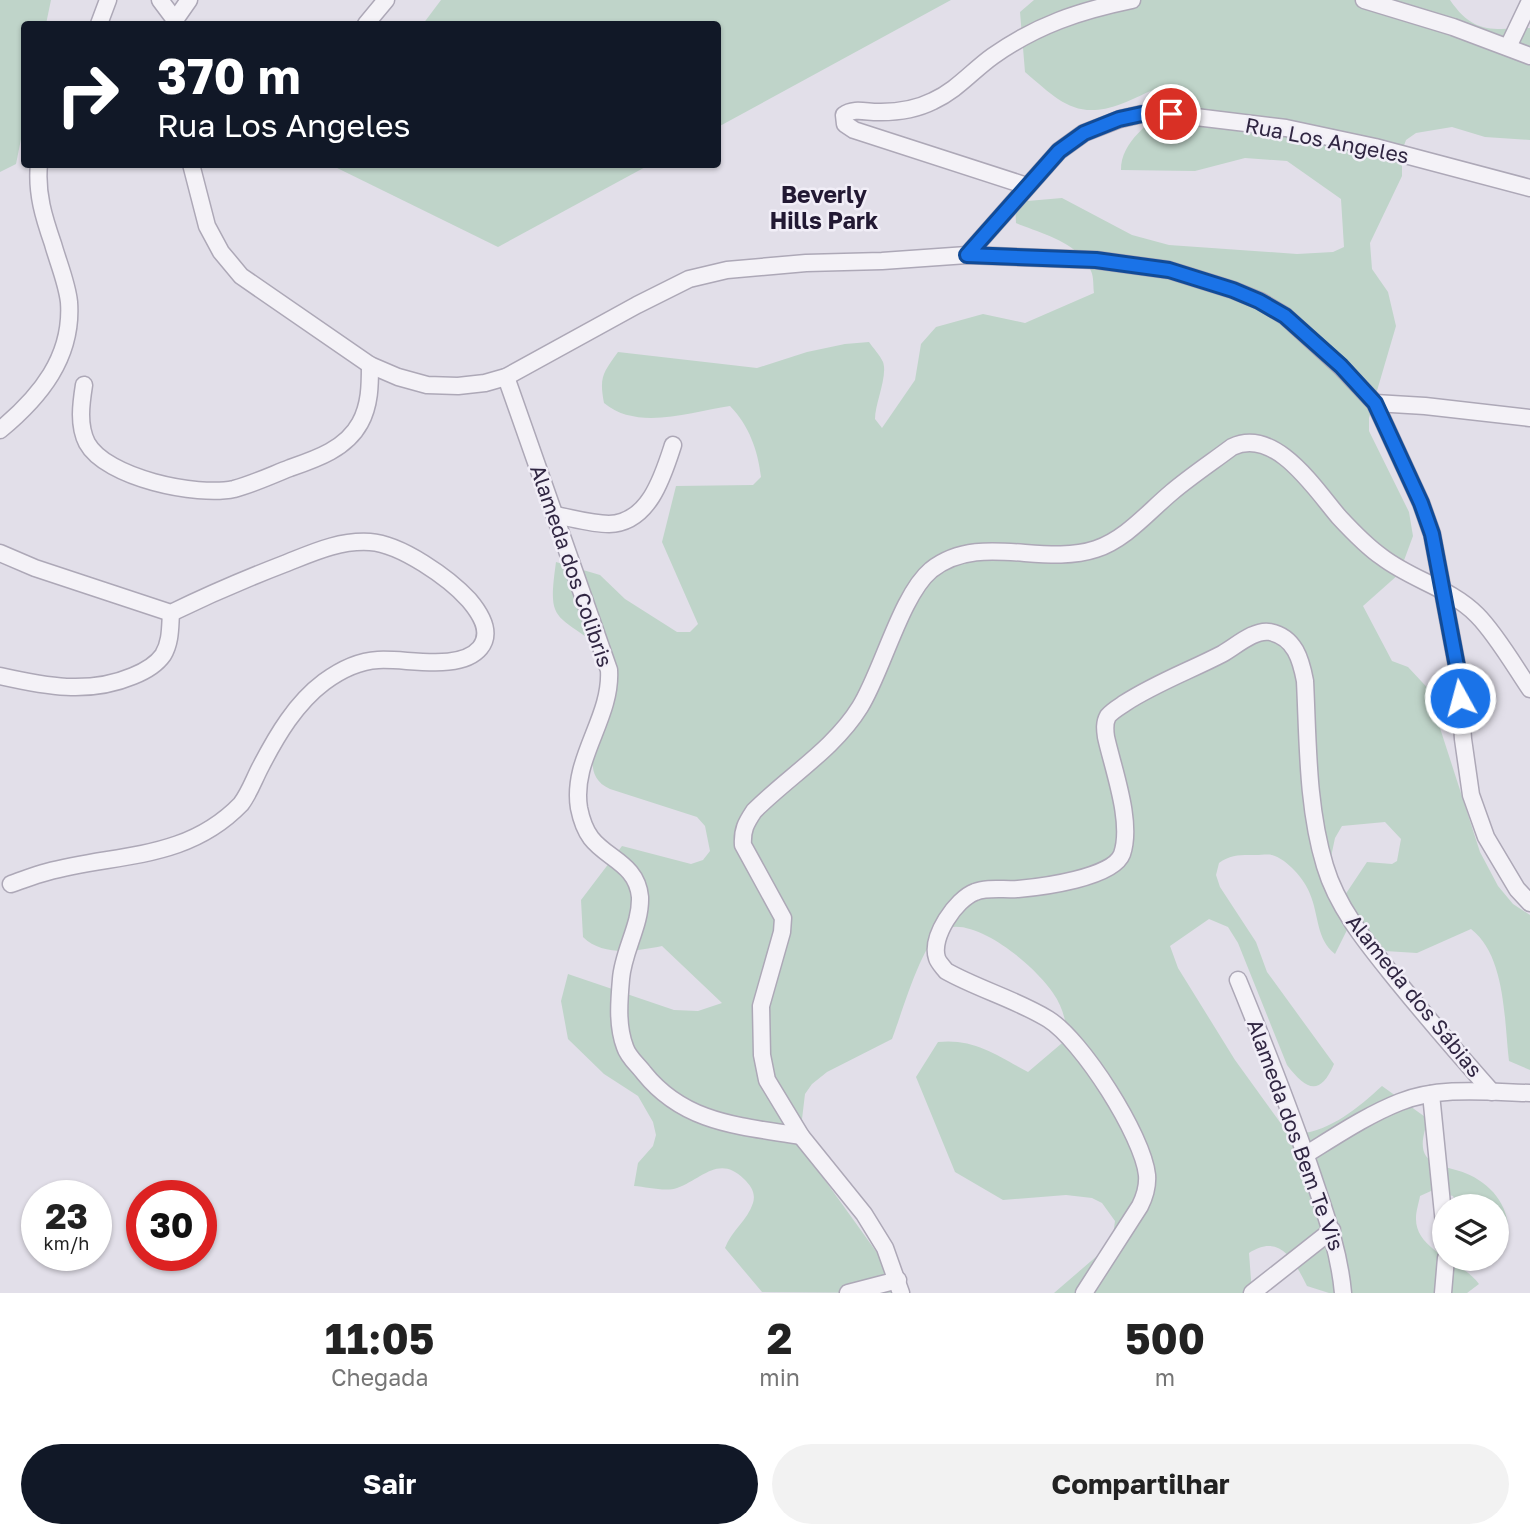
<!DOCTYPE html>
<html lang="pt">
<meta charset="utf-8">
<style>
:root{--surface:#fff;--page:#f2f2f2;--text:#222;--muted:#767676;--accent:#111827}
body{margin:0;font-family:"Golos Text",sans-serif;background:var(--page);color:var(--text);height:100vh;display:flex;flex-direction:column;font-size:26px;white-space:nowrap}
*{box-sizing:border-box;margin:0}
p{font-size:23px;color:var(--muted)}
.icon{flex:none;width:38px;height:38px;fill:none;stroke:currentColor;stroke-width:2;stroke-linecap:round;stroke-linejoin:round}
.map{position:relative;height:1293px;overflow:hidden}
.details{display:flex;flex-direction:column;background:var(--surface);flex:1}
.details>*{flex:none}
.hud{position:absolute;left:21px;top:21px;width:700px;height:147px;border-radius:7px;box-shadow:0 2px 5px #0004;background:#111827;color:#fff;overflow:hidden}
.fabs{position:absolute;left:1432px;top:1194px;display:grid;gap:14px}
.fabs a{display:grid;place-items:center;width:77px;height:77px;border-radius:50%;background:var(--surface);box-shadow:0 2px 5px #0004;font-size:35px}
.speed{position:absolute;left:21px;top:1180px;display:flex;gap:14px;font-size:35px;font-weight:700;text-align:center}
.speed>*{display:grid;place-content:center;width:91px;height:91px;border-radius:50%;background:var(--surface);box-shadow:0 2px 5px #0004;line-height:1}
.speed small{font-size:18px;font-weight:400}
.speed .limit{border:10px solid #d22;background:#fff;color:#111}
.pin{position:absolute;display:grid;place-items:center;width:60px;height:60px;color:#fff;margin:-30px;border:4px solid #fff;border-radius:50%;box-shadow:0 2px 7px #0007}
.me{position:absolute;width:77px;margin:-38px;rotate:353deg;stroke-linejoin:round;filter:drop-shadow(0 0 5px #0008)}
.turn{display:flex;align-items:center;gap:24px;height:147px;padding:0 21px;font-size:32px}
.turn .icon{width:91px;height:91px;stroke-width:2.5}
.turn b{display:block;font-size:49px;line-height:60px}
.eta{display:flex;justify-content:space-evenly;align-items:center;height:119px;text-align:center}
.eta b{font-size:42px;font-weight:700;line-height:49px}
.cta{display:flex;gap:14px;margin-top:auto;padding:14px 21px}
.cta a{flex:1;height:80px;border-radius:42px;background:var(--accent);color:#fff;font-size:28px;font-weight:700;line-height:80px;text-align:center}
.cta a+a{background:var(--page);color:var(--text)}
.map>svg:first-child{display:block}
.green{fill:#bfd4c9}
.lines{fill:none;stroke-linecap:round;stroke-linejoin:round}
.minor-casing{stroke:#ada8b7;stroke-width:19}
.minor{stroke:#f4f2f7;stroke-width:16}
.route-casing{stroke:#114b97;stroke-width:18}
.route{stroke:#1a73e8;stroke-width:12}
.labels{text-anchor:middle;stroke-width:5;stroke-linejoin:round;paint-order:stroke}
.street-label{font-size:21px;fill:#302642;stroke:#f1eef7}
.neighbourhood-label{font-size:23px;font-weight:bold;fill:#221933;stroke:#f1eef7}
</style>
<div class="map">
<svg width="1530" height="1293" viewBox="0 0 1530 1293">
<rect width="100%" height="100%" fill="#e2dfe9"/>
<g class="green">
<path d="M0,0H51L46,24H24V124L16,164L0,172Z"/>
<path d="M441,0H951L718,127V24H423Z"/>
<path d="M1034,0H1450C1474,35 1492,29 1530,28V140L1485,137L1452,127L1416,133L1406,140L1402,151V176L1370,243L1372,269L1388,292L1396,326L1369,418V431L1409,512L1413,536L1399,574L1363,606L1392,661L1408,667L1436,697L1440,728L1480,852L1498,886L1513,904L1530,915V1070L1509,1061C1504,1020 1506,956 1471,929L1417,953L1369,950L1345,895L1367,862L1392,864L1397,861L1401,839L1385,822L1342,826L1335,838L1328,871L1348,928L1335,954C1316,939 1319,915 1310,894C1305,880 1287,859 1272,855C1268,854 1261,855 1256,855C1242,855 1231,854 1219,863L1216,875L1220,887L1256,942L1267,972L1334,1064C1320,1097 1306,1090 1287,1065L1238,943L1228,927L1209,919L1170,946L1178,968L1235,1060L1282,1125L1299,1134C1332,1130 1358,1108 1382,1086L1428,1119C1425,1131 1419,1145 1426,1156C1434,1167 1453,1168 1465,1173C1498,1186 1517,1218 1504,1251L1496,1244V1206H1458L1453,1196L1431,1191L1420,1196C1419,1202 1416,1211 1416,1218C1415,1251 1463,1261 1479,1284L1467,1293H1329L1307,1286C1295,1262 1280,1232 1249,1253L1252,1293H1054L1112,1243L1115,1221L1102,1203L1092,1198L1066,1195L1003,1200L955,1172L916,1077L938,1042C974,1038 998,1056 1028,1072L1068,1038C1066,1022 1063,1007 1053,993C1037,968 976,915 944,929C923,938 901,1016 892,1039L827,1072L812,1084L805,1094L802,1119L804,1135L819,1172L906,1293L762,1292L725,1248C731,1231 748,1220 753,1203C756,1193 751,1186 744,1179C719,1154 702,1179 677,1188C666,1192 647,1187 634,1186L638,1163L653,1146L656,1135L653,1122L638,1096L604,1074L568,1039L561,1001L568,974L674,1010L698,1011L722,1003L662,946C637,951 603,957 583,937L581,900L622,846L691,864L703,860L710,851L705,826L697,817L610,789C574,773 605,729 604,700C604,682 600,663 598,645C553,613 548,620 556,562L600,575L625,599L677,632H690L698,624L662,542L676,486L753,485L761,477C758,451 749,425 730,406C691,412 637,431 604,403C599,377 603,373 618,352L757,368L807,352L845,344L869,342C873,348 880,355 883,362C888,376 875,403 875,419L882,428L915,380L921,344L936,327L983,314L1025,323L1094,293C1093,287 1094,277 1091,271C1079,242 1042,234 1016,223L1015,202L1062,198L1132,235L1169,245L1297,254L1333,252L1344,247L1341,199L1287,161L1245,158L1195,171L1121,170C1121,141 1150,123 1170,105L1161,87C1148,91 1135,99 1121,104C1076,121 1058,100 1025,72L1020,12Z"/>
<path d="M331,165H649L498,247Z"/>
</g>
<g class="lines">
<defs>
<g id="minor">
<path d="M160,0L175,20V24"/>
<path d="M1364,0L1453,27L1530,56"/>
<path d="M175,20L189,0"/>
<path d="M99,24L108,0"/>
<path d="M366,24L386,0"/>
<path d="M1508,47L1530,1"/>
<path d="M191,164L207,226L221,252L241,276L370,365L398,377L427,385L458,386L485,383L506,377L637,305L689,279L727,270L806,263L882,261L967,255L1096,260L1169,270L1233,290L1260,301L1285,316L1341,367L1375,403L1421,503L1432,534L1459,677L1463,739L1471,795L1486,837L1517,889L1530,903"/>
<path d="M1027,186L854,130L845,124L844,115C854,107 869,113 881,112C899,112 917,109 933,101C957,90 972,71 993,56C1037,25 1079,11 1132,0"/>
<path d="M967,255L1059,151L1084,133L1120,119L1142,114H1171L1286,128L1375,147L1530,188"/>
<path d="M506,377L609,670C612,718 571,759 579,808C581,818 585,830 591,838C607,859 637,864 640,897C641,925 623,951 621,979C619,1002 617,1026 625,1047C628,1057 638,1065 644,1073C685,1124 741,1126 801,1136"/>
<path d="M84,385C81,404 78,425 87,443C106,478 197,497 234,489C253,484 272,475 290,468C316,459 346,449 360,423C370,405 370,385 370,365"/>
<path d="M1375,403L1425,406L1530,418"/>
<path d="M0,430C40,397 73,357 69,302C67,283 58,262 53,244C44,218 36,193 39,164"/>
<path d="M555,515C572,518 591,524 609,524C649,523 663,476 673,445"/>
<path d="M0,553L35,568L171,613C208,595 245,579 284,564C312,553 339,540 370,542C401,544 449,578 469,600C480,613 493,632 480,648C460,672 406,658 378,660C359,661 339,671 324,682C296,703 277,735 261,766C254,779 250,792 241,804C186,861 117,853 47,872C35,875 23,880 11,884"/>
<path d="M0,676C45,686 88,695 133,676C143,672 156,665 163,655C171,642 170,626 171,613"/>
<path d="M1238,980C1263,1041 1287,1102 1309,1165C1323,1207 1339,1248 1343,1293"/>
<path d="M1431,1094L1444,1224"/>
<path d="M1305,1155C1336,1136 1367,1115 1400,1102C1440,1086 1488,1092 1530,1093"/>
<path d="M848,1293L898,1280"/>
<path d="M901,1293L885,1248L864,1214L801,1136L767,1080L762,1055L761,1006L782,932L783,918L743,845C742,830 746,823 754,811C789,776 834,749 860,707C882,672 901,595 931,570C979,532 1042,567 1096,549C1126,539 1148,512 1172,492C1191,476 1212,462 1232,447C1275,426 1315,489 1339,517C1352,531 1366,546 1382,557C1412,580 1450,588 1477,615C1496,634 1515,667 1530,689"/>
<path d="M1084,1293L1140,1206C1145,1196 1148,1187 1147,1175C1143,1136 1082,1040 1048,1019C1015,999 978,989 946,971C943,967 938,962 937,958C930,937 956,899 975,892C987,887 1004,890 1018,889C1041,887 1113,878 1122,854C1133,822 1113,769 1106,737C1105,730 1104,723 1108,716C1112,711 1119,707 1125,703C1156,683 1189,671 1222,654C1235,647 1254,629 1270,632C1295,637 1301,660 1305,681C1308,742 1307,807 1325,866C1338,910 1370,947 1398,982C1429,1020 1460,1056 1492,1092"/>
<path d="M1252,1293L1332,1230"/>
<path d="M1443,1293L1446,1258"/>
</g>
</defs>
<use href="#minor" class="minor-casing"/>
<use href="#minor" class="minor"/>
</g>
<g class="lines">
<defs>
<path id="route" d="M1171,114H1142L1119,119L1084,133L1059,151L967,255L1096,260L1169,270L1233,290L1259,301L1285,316L1341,366L1375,403L1421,503L1432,534L1459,677L1460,698"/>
</defs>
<use href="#route" class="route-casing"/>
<use href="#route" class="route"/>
</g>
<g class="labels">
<g class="street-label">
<text transform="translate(1327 141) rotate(11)" y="7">Rua Los Angeles</text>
<text transform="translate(571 566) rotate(71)" y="7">Alameda dos Colibris</text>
<text transform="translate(1414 996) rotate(51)" y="7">Alameda dos Sábias</text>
<text transform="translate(1295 1135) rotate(70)" y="7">Alameda dos Bem Te Vis</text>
</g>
<g class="neighbourhood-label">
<text x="824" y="203">Beverly<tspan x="824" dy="26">Hills Park</tspan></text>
</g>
</g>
</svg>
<div class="fabs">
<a><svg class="icon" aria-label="layers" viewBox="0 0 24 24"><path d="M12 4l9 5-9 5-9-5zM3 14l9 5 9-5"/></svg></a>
</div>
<div class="speed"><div>23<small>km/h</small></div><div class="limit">30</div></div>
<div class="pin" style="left:1171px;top:114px;background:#d93025"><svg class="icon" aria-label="arrive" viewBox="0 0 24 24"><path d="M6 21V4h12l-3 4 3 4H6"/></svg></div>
<svg class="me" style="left:1460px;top:698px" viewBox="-20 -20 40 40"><circle r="17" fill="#1a73e8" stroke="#fff" stroke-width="3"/><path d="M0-11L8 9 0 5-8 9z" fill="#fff"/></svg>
<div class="hud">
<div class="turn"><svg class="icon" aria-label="right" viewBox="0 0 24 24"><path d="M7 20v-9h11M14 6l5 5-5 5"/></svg><div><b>370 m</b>Rua Los Angeles</div></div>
</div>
</div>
<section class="details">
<div class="eta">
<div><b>11:05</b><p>Chegada</p></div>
<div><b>2</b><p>min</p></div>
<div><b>500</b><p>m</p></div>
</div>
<div class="cta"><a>Sair</a><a>Compartilhar</a></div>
</section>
